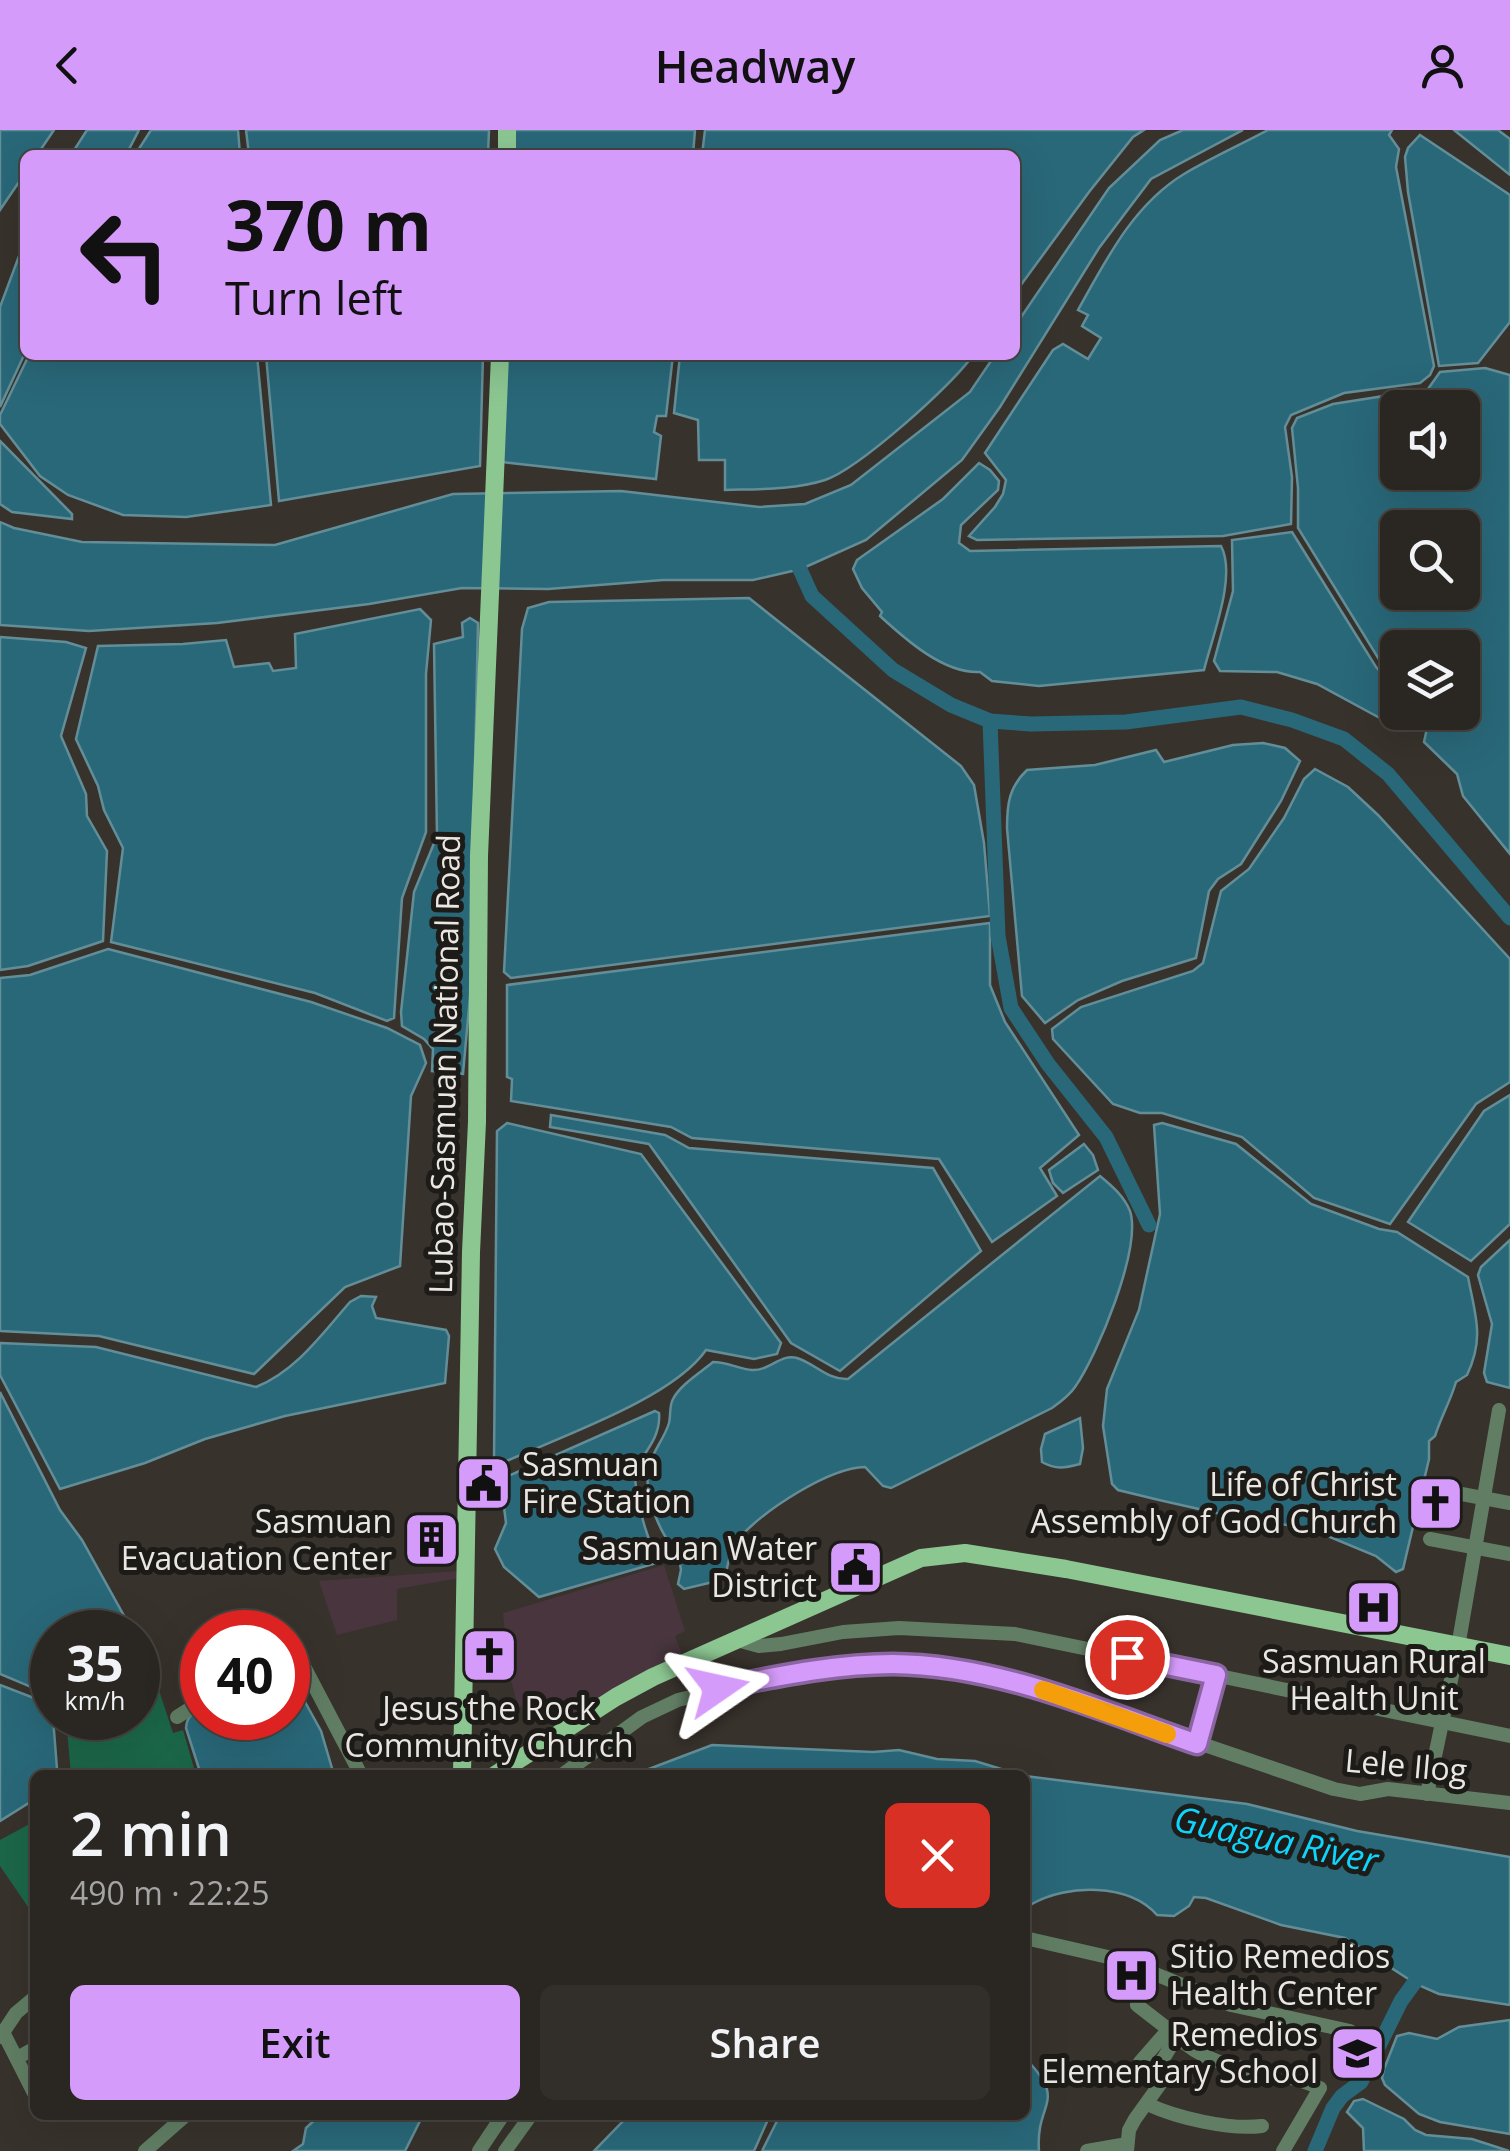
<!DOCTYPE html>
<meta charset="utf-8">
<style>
:root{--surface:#2a2621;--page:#322e2a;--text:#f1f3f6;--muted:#a5a5a5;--line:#46433f;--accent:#d59bfa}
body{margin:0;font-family:"Open Sans",sans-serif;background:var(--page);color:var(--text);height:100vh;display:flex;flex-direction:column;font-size:38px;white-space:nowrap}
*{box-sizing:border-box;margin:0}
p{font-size:32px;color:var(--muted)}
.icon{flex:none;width:55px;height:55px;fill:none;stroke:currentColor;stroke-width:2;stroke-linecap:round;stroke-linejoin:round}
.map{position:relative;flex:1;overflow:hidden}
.sheet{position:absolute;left:30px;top:1640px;width:1000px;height:350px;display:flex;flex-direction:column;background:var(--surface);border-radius:15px;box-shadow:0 10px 40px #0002,0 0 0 2px var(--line)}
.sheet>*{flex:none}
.guide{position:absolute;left:20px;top:20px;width:1000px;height:210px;border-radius:15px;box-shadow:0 10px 40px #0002,0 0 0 2px var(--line);background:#d59bfa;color:#111;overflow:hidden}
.buttons{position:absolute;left:1380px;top:260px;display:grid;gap:20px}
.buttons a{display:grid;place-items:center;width:100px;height:100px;border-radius:15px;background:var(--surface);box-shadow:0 10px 40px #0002,0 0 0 2px var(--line);font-size:50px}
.speed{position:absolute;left:30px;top:1480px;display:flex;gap:20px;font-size:50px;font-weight:700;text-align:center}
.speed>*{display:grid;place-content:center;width:130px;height:130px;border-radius:50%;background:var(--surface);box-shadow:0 10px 40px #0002,0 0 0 2px var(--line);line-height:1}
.speed small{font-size:25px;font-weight:400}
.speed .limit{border:15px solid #d22;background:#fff;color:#111}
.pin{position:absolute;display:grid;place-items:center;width:85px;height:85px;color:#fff;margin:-42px;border:5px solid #fff;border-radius:50%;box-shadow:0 2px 10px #0007}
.me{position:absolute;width:110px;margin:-55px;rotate:79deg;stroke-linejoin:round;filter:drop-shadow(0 0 8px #0008)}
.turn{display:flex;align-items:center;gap:35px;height:210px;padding:0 40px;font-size:45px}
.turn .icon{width:130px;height:130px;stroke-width:2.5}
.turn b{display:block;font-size:70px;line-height:85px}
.round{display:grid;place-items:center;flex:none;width:105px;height:105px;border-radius:15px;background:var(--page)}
.headline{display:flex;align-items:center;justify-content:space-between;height:170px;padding:0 40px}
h1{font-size:60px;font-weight:600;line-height:75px}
.primary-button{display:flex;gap:20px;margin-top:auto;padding:20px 40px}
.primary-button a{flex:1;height:115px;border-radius:15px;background:var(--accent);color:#111;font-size:40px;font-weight:600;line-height:115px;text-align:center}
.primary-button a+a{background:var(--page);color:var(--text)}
header{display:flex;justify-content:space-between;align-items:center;height:130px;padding:0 40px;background:var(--accent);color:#111;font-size:45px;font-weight:600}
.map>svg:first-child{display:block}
.education{fill:#48353e}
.green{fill:#1c6749}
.water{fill:#296879;stroke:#638e98;stroke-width:2.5;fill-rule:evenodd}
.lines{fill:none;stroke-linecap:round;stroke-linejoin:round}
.river{stroke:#296879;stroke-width:15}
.minor{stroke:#617e64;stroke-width:14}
.major{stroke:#8cc792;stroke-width:18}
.route-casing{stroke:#8a65a2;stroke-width:25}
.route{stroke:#d59bfa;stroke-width:18}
.slow{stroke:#f59e0b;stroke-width:18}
.labels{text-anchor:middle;stroke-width:10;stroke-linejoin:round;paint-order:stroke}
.street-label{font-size:32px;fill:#eae6e2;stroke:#1d1b18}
.poi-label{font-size:32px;fill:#eae6e2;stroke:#1d1b18;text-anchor:end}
.water-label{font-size:35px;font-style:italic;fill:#0dd5fe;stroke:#1d1b18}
</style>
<header><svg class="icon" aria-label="back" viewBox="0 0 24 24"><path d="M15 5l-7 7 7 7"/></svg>Headway<svg class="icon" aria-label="person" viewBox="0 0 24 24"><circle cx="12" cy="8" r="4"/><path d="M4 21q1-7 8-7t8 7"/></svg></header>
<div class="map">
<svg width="1510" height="2021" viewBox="0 0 1510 2021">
<rect width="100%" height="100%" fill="#38322c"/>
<g class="education">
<path d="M664,1435L685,1501L675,1506L683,1527L568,1589L558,1571L518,1577L509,1543L503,1483Z"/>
<path d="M459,1441L460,1448L397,1459V1490L337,1505L319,1451Z"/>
</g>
<g class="green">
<path d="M152,1539L173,1603L183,1600L196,1645H71L66,1588H138V1544Z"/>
<path d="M35,1691V1787L0,1736V1710Z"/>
</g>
<g class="water">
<path d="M0,0H54L37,25H25V43L0,80Z"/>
<path d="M87,0H139L126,25H71Z"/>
<path d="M151,0H238L240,25H135Z"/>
<path d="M246,0H489L488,25H249Z"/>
<path d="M515,0H695L693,25H514Z"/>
<path d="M705,0H1144L1133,7L1089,62L1015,163V25H702Z"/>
<path d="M1183,0H1243L1151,49L1099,118L1000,277L962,330L866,410L801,439L753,450H663L548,459L462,458L369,474L217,493L89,501L0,495V392L14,398L82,412L275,415L453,364L621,361L759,377L805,374L851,355L970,262L995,225H1015V196L1109,58L1160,10Z"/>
<path d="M1268,0H1392L1389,5L1399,19L1396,37L1434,236L1430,245L1420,253L1344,263L1291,285L1285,297L1292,347L1291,394L1223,406L977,410L969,406L995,377L1003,364L1006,350L985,323L1053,220L1063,214L1088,229L1101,208L1082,196L1088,185L1078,180C1106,130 1133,75 1184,44C1211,28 1240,15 1268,0Z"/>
<path d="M1454,0H1498L1510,9V45Z"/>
<path d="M1420,5L1510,65V192L1478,233L1439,236L1408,62L1405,27L1408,18Z"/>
<path d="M25,110V223L0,277V177Z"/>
<path d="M29,225H257L271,375L186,387L123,385L68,365L40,346L0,294V285Z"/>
<path d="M266,225H483L480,336L279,371Z"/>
<path d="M506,225H673L666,286H657L654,302L661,306L656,349L502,332Z"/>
<path d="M680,225H973C953,255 858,339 825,350C794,360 757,359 725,360V330H699L698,290L674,283Z"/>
<path d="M1485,238L1510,245V724L1463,666L1457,644L1424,612L1429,589L1423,583L1462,582V518H1398L1397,552L1380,531L1298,398V358L1292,298L1297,288L1333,274L1428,259L1440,242ZM1398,278H1462V342H1398ZM1398,398H1462V462H1398Z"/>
<path d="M0,311L72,384V389L12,382L0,374Z"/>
<path d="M979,333L990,340L999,351L998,360L961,395L959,413L970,421L1221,416C1237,446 1212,507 1204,540L1039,556L992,551L980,542C944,544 905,509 880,486L882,482L862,458L853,439L857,430L943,369Z"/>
<path d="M1292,402L1376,537L1397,560V582L1389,593L1317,554L1277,542L1220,541L1214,531L1233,461L1232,410Z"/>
<path d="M749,468L961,636L974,655L984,713L990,786L511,848L504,842L522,499L528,478L549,472Z"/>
<path d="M420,479L431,490L426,544V702L402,768L394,888L387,891L315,863L111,812L123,718L104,680L98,656L76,609L98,516L183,514L226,510L234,537L269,533L273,541L296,538L295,504Z"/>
<path d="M470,488L478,493L470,866L463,944L432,941L433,919L424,909L402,896L401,882L414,762L437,706L434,514L463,507L462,493Z"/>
<path d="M0,507L66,512L86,518L61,606L86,664L87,686L107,721L103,811L28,836L0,840Z"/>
<path d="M1263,613L1285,618L1300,631L1281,671L1241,734L1218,749L1209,761L1196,828L1122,851L1078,870L1045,893L1022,866L1007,698C1007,674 1009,657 1027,640L1095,635L1156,620L1164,632L1233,615Z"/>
<path d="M1315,639L1348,657L1378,685L1510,829V952L1476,974L1390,1094L1314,1068L1242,1007L1162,983H1140L1113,974L1053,909L1052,899L1081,877L1193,841L1203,833L1221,761L1249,739L1284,688L1304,649Z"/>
<path d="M990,793V855L1005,892L1079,1005L1040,1038L1057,1066L992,1112L939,1029L692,1008L671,997L511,971L512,949L507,947V855Z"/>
<path d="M108,819L311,872L387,898L420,915L426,933L411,966L400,1136L345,1157L254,1244L99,1206L0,1201V848L30,845Z"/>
<path d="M1510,965V1094L1471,1131L1408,1092L1484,981Z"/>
<path d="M551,985L665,1005L689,1018L933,1038L981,1121L840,1241L791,1213L649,1014L550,997Z"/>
<path d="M507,993L641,1024L781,1213L777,1224L754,1229L706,1220C672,1269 559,1307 502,1333L494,1331L497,1001Z"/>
<path d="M1162,993L1236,1014L1311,1074L1379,1099L1397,1102L1468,1147C1475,1185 1485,1207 1467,1245L1456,1252C1450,1272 1441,1287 1435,1306L1429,1311V1329L1403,1439L1396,1442L1376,1426L1306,1397L1252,1391L1159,1370L1118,1360L1112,1354L1103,1296L1107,1259L1139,1180L1160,1084L1154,995Z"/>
<path d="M1084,1014L1093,1025L1098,1040L1063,1063L1053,1053L1049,1040Z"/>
<path d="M1100,1046C1112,1056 1124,1066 1130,1081C1142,1118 1097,1226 1075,1257C1069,1266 1060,1272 1052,1278L891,1358L883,1356L865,1337C828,1338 765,1380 740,1407C731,1417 728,1431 726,1444L717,1451L684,1459L678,1454L681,1440L678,1420C659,1409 642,1356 649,1335C654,1320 665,1307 669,1293C671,1285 669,1276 673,1269C680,1255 701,1242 713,1232C727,1232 739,1239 752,1240C770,1241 781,1223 797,1228C816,1234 827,1250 848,1249Z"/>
<path d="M1510,1110V1258L1487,1252L1484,1243L1492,1194L1478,1145L1481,1137Z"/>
<path d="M361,1166L376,1167L372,1176L376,1188L446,1200L449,1206L445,1253L285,1286L205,1309L145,1333L60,1359L0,1245V1213L96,1217L256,1257C296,1241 322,1204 350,1172Z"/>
<path d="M0,1262L60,1380L82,1410L133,1502H52L50,1565L0,1544Z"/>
<path d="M655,1281L659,1283C661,1306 646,1321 634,1340C637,1371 644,1405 660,1432L539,1467L504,1437L495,1419L506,1393L504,1377L493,1373L497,1351Z"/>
<path d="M1080,1288L1083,1318L1080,1334C1065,1338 1056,1340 1042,1332L1041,1319L1045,1304Z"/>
<path d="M298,1550L305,1557L304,1570L321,1601L334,1645H201L186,1598C187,1586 192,1584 202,1578V1588H288V1551Z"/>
<path d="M0,1555L52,1575L57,1639V1645H35V1669L0,1691Z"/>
<path d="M712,1615L873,1622L899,1620L937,1629L975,1631L1021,1645H633Z"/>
<path d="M1025,1646L1247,1674L1357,1701L1510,1727V1875L1439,1864L1416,1854L1345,1808L1281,1795L1206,1768L1194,1767L1189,1776L1174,1786L1157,1785C1129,1753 1067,1754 1032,1774L1025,1772Z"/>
<path d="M1510,1890V2004L1440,1992L1419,1984L1385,1955L1382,1948L1384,1939L1397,1906L1409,1903L1437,1909L1459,1897Z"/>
<path d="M1025,1928C1069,1973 1035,1971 1039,2021H762L780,1985H1025Z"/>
<path d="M1363,1969L1404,1989L1415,2000L1426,2005L1472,2009L1509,2021H1364L1363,1998L1347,1982L1354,1971Z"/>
<path d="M320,1985H423L405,2021H293L303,2014L306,1998Z"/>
<path d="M629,1985H770L754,2021H594Z"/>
</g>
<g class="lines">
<g class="river">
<path d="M793,424L812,466L893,540L951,575L990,591L1031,594L1126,592L1241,577L1292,590L1344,609L1388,644L1510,788"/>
<path d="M990,591L998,806L1011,878L1048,934L1106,1007L1149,1095"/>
<path d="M1315,2021L1333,1978L1342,1966L1361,1952L1401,1871L1425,1838"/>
</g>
<g class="minor">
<path d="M1451,1362L1510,1373"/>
<path d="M1430,1409L1510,1424"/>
<path d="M737,1510L759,1516L781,1514L843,1502L899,1498L1015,1504L1510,1606"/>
<path d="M288,1527L297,1523L361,1645"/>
<path d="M177,1587L202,1571"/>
<path d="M1197,1614L1216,1545"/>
<path d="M562,1645L642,1587L678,1570L783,1545L890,1534L920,1535L1019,1552L1334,1659L1360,1664L1388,1659L1510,1673"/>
<path d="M1427,1664L1458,1517L1499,1280"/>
<path d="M1025,1808L1121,1830L1231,1875L1350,1901"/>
<path d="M4,1904L35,1965"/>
<path d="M1177,1906C1216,1946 1273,1936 1320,1958L1283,2021"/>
<path d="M0,1907L16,1883L35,1867"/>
<path d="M17,1928L35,1918"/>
<path d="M1140,1932L1169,1899"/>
<path d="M1147,1974C1177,1988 1229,2000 1262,1996"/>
<path d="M145,2021L186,1985"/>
<path d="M479,2021L503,1985"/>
<path d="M505,2021L531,1985"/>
<path d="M1087,2021L1127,2014"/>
<path d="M1127,2021L1129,2000L1135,1989L1163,1950L1154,1944L1177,1906L1137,1875L1140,1868L1133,1864L1142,1839"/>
</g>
<g class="major">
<path d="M507,25V0"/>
<path d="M462,1645L471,1122L477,992L479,726L500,225"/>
<path d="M495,1645L616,1567L653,1547L921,1428L965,1423L1066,1439L1510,1526"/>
</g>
</g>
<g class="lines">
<defs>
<path id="route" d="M718,1558C775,1547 834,1534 893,1534C999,1535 1099,1580 1197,1614L1216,1545L1127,1527"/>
</defs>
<use href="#route" class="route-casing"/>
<use href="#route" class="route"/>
<path class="slow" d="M1043,1560L1167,1604"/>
</g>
<defs>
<symbol id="civic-square" viewBox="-11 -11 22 22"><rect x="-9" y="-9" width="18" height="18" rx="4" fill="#d59bfa" stroke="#1d1b18"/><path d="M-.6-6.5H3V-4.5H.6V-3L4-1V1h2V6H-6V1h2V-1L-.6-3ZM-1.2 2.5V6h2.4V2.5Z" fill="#111"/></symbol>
<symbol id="church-square" viewBox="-11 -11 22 22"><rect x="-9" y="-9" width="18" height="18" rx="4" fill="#d59bfa" stroke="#1d1b18"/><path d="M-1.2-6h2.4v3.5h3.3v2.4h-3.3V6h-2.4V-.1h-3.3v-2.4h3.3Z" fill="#111"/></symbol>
<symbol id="building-square" viewBox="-11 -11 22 22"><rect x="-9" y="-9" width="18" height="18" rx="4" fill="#d59bfa" stroke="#1d1b18"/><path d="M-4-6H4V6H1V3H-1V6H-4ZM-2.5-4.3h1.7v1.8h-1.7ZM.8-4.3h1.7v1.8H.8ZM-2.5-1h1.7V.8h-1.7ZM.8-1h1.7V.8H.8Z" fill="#111"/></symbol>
<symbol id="hospital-square" viewBox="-11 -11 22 22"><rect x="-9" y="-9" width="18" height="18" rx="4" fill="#d59bfa" stroke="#1d1b18"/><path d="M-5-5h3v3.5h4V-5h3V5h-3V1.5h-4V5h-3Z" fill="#111"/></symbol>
<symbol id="school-square" viewBox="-11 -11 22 22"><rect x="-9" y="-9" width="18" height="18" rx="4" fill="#d59bfa" stroke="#1d1b18"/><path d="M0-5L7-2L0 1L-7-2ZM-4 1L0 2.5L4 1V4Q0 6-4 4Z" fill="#111"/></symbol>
</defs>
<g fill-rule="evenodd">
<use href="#civic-square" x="452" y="1322" width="63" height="63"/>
<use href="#church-square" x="1404" y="1342" width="63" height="63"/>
<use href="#building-square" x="400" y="1378" width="63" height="63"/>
<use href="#civic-square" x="824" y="1406" width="63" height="63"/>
<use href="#hospital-square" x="1342" y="1446" width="63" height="63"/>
<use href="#church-square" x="458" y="1494" width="63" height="63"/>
<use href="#hospital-square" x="1100" y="1814" width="63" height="63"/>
<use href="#school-square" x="1326" y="1892" width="63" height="63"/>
</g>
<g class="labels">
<g class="street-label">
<text transform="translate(445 934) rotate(-89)" y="11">Lubao-Sasmuan National Road</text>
<text transform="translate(1406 1636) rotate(5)" y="11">Lele Ilog</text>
</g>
<g class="poi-label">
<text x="522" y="1346" text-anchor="start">Sasmuan<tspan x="522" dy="37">Fire Station</tspan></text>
<text x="1397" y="1366">Life of Christ<tspan x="1397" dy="37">Assembly of God Church</tspan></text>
<text x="392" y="1403">Sasmuan<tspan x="392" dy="37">Evacuation Center</tspan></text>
<text x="817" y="1430">Sasmuan Water<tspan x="817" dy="37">District</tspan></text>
<text x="1374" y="1543" text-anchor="middle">Sasmuan Rural<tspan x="1374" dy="37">Health Unit</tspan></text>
<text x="489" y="1590" text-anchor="middle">Jesus the Rock<tspan x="489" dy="37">Community Church</tspan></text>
<text x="1170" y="1838" text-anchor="start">Sitio Remedios<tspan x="1170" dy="37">Health Center</tspan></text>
<text x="1318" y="1916">Remedios<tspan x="1318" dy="37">Elementary School</tspan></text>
</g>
<g class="water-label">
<text transform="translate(1276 1710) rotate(12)" y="12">Guagua River</text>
</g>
</g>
</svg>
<div class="buttons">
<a><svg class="icon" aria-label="sound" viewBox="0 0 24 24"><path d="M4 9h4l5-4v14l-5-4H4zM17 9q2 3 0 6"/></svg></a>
<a><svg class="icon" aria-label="search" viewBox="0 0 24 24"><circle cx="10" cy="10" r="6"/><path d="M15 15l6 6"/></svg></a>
<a><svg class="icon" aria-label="layers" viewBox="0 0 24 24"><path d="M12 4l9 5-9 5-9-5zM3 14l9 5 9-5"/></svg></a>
</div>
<div class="speed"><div>35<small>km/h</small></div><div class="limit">40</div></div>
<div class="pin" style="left:1127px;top:1527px;background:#d93025"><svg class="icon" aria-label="arrive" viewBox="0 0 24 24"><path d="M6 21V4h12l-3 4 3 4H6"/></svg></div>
<svg class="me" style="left:718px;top:1558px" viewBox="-20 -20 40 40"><path d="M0-17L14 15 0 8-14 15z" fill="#d59bfa" stroke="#fff" stroke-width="4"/></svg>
<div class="guide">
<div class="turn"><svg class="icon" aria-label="left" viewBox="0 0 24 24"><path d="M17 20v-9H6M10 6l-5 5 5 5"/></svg><div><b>370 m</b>Turn left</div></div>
</div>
<section class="sheet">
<div class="headline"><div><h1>2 min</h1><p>490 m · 22:25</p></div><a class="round" style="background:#d93025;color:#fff"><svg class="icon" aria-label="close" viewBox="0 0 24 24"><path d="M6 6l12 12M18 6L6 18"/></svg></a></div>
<div class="primary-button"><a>Exit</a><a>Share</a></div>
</section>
</div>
